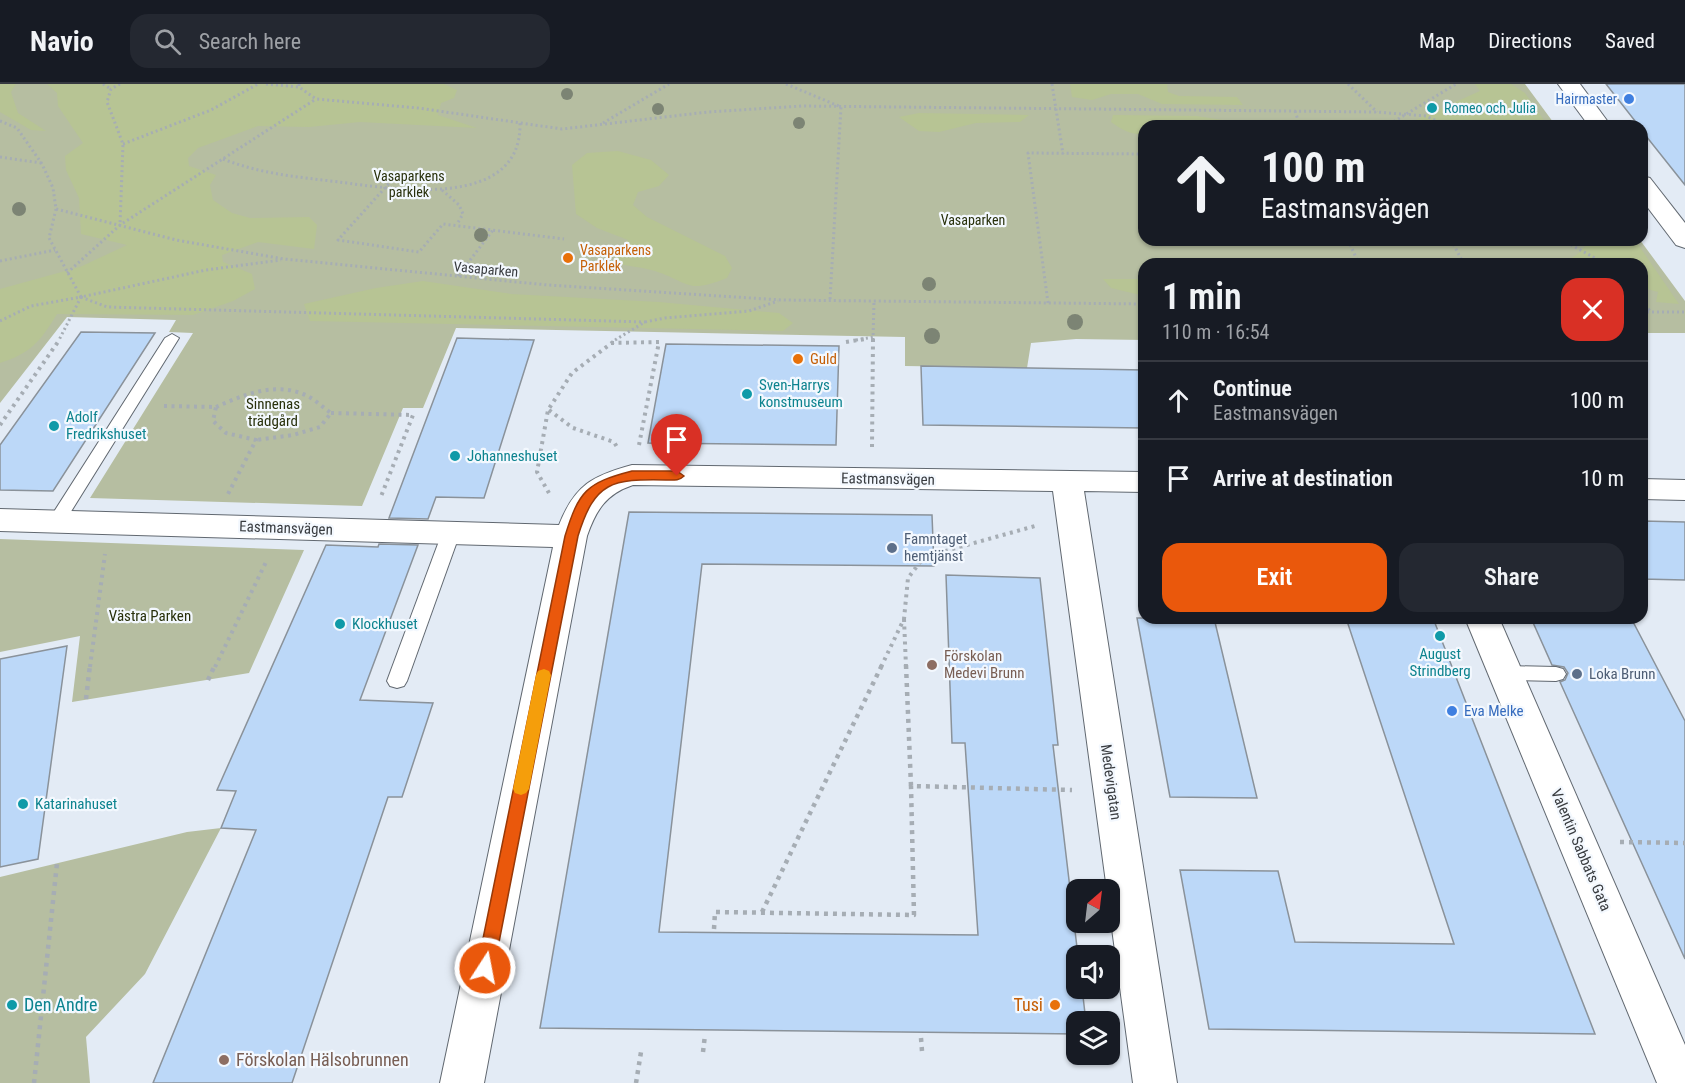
<!DOCTYPE html>
<meta charset="utf-8">
<style>
:root{--surface:#171b24;--page:#242831;--text:#f1f3f6;--muted:#9ea1a6;--line:#363941;--accent:#ea580c}
body{margin:0;font-family:"Roboto Condensed",sans-serif;background:var(--page);color:var(--text);height:100vh;display:flex;flex-direction:column;font-size:22px;white-space:nowrap}
*{box-sizing:border-box;margin:0}
p{font-size:20px;color:var(--muted)}
.icon{flex:none;width:33px;height:33px;fill:none;stroke:currentColor;stroke-width:2;stroke-linecap:round;stroke-linejoin:round}
.map{position:relative;flex:1;overflow:hidden}
.side{position:absolute;left:1138px;top:174px;width:510px;height:366px;display:flex;flex-direction:column;background:var(--surface);border-radius:18px;box-shadow:0 2px 4px #0004}
.side>*{flex:none}
.banner{position:absolute;left:1138px;top:36px;width:510px;height:126px;border-radius:18px;box-shadow:0 2px 4px #0004;background:#171b24;color:var(--text);overflow:hidden}
.needle{width:39px;rotate:28deg}
.fabs{position:absolute;left:1066px;top:795px;display:grid;gap:12px}
.fabs a{display:grid;place-items:center;width:54px;height:54px;border-radius:12px;background:var(--surface);box-shadow:0 2px 4px #0004;font-size:30px}
.pin{position:absolute;display:grid;place-items:center;width:51px;height:51px;color:#fff;margin:-62px -26px;border-radius:50% 50% 50% 0;rotate:-45deg;box-shadow:0 0 6px #0007}
.pin .icon{rotate:45deg}
.me{position:absolute;width:66px;margin:-33px;rotate:11deg;stroke-linejoin:round;filter:drop-shadow(0 0 4px #0008)}
.turn{display:flex;align-items:center;gap:21px;height:126px;padding:0 24px;font-size:27px}
.turn .icon{width:78px;height:78px;stroke-width:2.5}
.turn b{display:block;font-size:42px;line-height:51px}
.round{display:grid;place-items:center;flex:none;width:63px;height:63px;border-radius:18px;background:var(--page)}
.headline{display:flex;align-items:center;justify-content:space-between;height:102px;padding:0 24px}
h1{font-size:36px;font-weight:600;line-height:45px}
.action{display:flex;gap:12px;margin-top:auto;padding:12px 24px}
.action a{flex:1;height:69px;border-radius:18px;background:var(--accent);color:#fff;font-size:24px;font-weight:600;line-height:69px;text-align:center}
.action a+a{background:var(--page);color:var(--text)}
ul{padding:0;list-style:none}
li{display:flex;align-items:center;gap:18px;height:78px;padding:0 24px;border-top:2px solid var(--line)}
li div{flex:1}
li b{display:block;font-size:22px}
li em{font-style:normal}
header{display:flex;align-items:center;gap:36px;box-sizing:border-box;height:84px;padding:0 30px;background:var(--surface);border-bottom:2px solid var(--line)}
header strong{font-size:28px}
nav{display:flex;gap:33px;margin-inline-start:auto;font-size:21px}
.search{width:420px;height:54px;background:var(--page);display:flex;align-items:center;gap:15px;box-sizing:border-box;padding:0 21px;border-radius:18px;color:var(--muted);font-size:22px}
.map>svg:first-child{display:block}
.green{fill:#b6bea1}
.forest{fill:#b7c494}
.building{fill:#bcd8f8;stroke:#8a929a;stroke-width:1.5}
.lines{fill:none;stroke-linecap:round;stroke-linejoin:round}
.lane-casing{stroke:#616870;stroke-width:2}
.street-casing{stroke:#616870;stroke-width:2}
.path-far2{stroke:#a6adb4;stroke-width:3;stroke-dasharray:2 3;stroke-linecap:butt}
.path-far1{stroke:#a6adb4;stroke-width:4;stroke-dasharray:3 4.5;stroke-linecap:butt}
.path{stroke:#a6adb4;stroke-width:4.5;stroke-dasharray:4 5;stroke-linecap:butt}
.lane{fill:#fff;fill-rule:evenodd}
.street{fill:#fff;fill-rule:evenodd}
.tree{fill:#7c8474}
.route{fill:#ea580c;stroke:#983908;stroke-width:1.5}
.slow{fill:#f59e0b}
.shop-dot{fill:#3f7fe0;stroke:#f3f8fe;stroke-width:2}
.culture-dot{fill:#0f9aa8;stroke:#f3f8fe;stroke-width:2}
.food-dot{fill:#e8710a;stroke:#f3f8fe;stroke-width:2}
.service-dot{fill:#5c6f8a;stroke:#f3f8fe;stroke-width:2}
.education-dot{fill:#8d6e63;stroke:#f3f8fe;stroke-width:2}
.labels{text-anchor:middle;stroke-width:4.5;stroke-linejoin:round;paint-order:stroke}
.far-shop-label{font-size:14px;fill:#366cbe;stroke:#f3f8fe;text-anchor:end}
.far-culture-label{font-size:14px;fill:#0d838f;stroke:#f3f8fe;text-anchor:start}
.far-park-label{font-size:14px;fill:#28300b;stroke:#f3f8fe}
.far-food-label{font-size:14px;fill:#c56008;stroke:#f3f8fe;text-anchor:start}
.far-street-label{font-size:14px;fill:#393c40;stroke:#f3f8fe}
.food-label{font-size:15px;fill:#c56008;stroke:#f3f8fe;text-anchor:start}
.culture-label{font-size:15px;fill:#0d838f;stroke:#f3f8fe;text-anchor:start}
.park-label{font-size:15px;fill:#28300b;stroke:#f3f8fe}
.street-label{font-size:15px;fill:#393c40;stroke:#f3f8fe}
.service-label{font-size:15px;fill:#4e5e75;stroke:#f3f8fe;text-anchor:start}
.education-label{font-size:15px;fill:#785e54;stroke:#f3f8fe;text-anchor:start}
.shop-label{font-size:15px;fill:#366cbe;stroke:#f3f8fe;text-anchor:start}
.near-culture-label{font-size:18px;fill:#0d838f;stroke:#f3f8fe;text-anchor:start}
.near-food-label{font-size:18px;fill:#c56008;stroke:#f3f8fe;text-anchor:end}
.near-education-label{font-size:18px;fill:#785e54;stroke:#f3f8fe;text-anchor:start}
</style>
<header>
<strong>Navio</strong>
<div class="search"><svg class="icon" aria-label="search" viewBox="0 0 24 24"><circle cx="10" cy="10" r="6"/><path d="M15 15l6 6"/></svg>Search here</div>
<nav><a>Map</a><a>Directions</a><a>Saved</a></nav>
</header>
<div class="map">
<svg width="1685" height="999" viewBox="0 0 1685 999">
<rect width="100%" height="100%" fill="#e3ebf5"/>
<g class="green">
<path d="M0,0H1525L1556,42H1144V156H1640L1685,217V249H1643L1642,180H1144V256L1076,255L1031,259L1027,284L905,282V253L456,244L423,324H403L362,422L90,414L193,249L169,248L176,236L67,233L0,319Z"/>
<path d="M0,455L304,466L249,589L72,618L80,552L0,568Z"/>
<path d="M221,744L145,890L86,953L90,999H0V793L187,748Z"/>
</g>
<g class="forest">
<path d="M0,0H16L11,8L18,29L46,47L31,46L0,28Z"/>
<path d="M47,0H444L457,6L454,14L441,19L438,31L477,44L360,38L309,43L258,42L198,64L188,74L189,82L216,91L210,101L213,116L232,129L250,134L309,133L317,141L314,165L258,158L222,171L223,178L252,190L255,205L233,217L193,231L57,230C40,258 31,269 0,279V205L80,183L127,161L81,150L79,114L66,86L65,72L83,59L58,22L57,9Z"/>
<path d="M1070,0H1167L1168,8L1179,12L1237,13L1243,21L1162,20L1138,10H1111L1092,16L1072,13Z"/>
<path d="M1475,0H1511L1525,9L1548,42H1415L1411,38L1480,7Z"/>
<path d="M919,29L1029,31L1020,38L976,39L939,48L919,47L899,33Z"/>
<path d="M1113,31L1196,32L1223,36L1219,42H1144V50C1131,51 1122,46 1111,38Z"/>
<path d="M618,67L651,76L669,91L659,102L638,108L633,121L647,133L725,172L732,184L727,194C686,210 691,199 655,187C642,183 627,182 613,179L617,169L628,156L597,144L576,130L572,81L587,69Z"/>
<path d="M1577,156H1635L1679,220L1656,218L1658,208L1643,204L1642,180H1533C1557,175 1569,183 1586,161Z"/>
<path d="M1103,195H1144V212L1111,204Z"/>
<path d="M423,197L511,210L659,218L779,229L793,239L783,247L310,237L304,220L376,204Z"/>
</g>
<g class="building">
<path d="M1606,0H1685V101L1642,47V42H1639Z"/>
<path d="M81,248L155,249L53,407L0,406V361Z"/>
<path d="M457,254L534,256L484,414L436,413L428,435L389,434Z"/>
<path d="M666,260L839,262L836,361L648,359Z"/>
<path d="M921,282L1144,286V344L923,341Z"/>
<path d="M629,428L932,431L934,482L702,480L659,848L978,851L965,659H952L946,491L1040,494L1058,661H1053L1078,872L1077,904H1082L1086,938H1077V950L540,944Z"/>
<path d="M1642,437L1685,438V496L1642,495Z"/>
<path d="M379,460L418,461L360,616L433,619L402,713H388L292,999H153L256,746L221,744L236,707L217,706L326,461L378,463Z"/>
<path d="M1137,534H1214L1257,714L1170,713Z"/>
<path d="M1346,534H1433L1595,950L1209,945L1180,786L1278,787L1295,858L1454,860Z"/>
<path d="M1531,534H1631L1685,637V875L1560,598L1565,596L1568,589L1564,583L1552,581Z"/>
<path d="M67,562L38,775L0,783V575Z"/>
</g>
<g class="lines">
<defs>
<g id="lane">
<path d="M172,250L179,254L62,442H50L47,438L50,434L165,254Z"/>
<path d="M451,443L457,445L460,449L407,597L404,602L397,604L390,602L387,597L442,449L445,445Z"/>
<path d="M1506,582L1556,583L1563,585L1566,590L1563,595L1556,597L1506,596L1499,594L1496,589L1499,584Z"/>
</g>
<g id="street">
<path d="M1558,0H1580L1611,42H1589Z"/>
<path d="M1642,92L1650,94L1685,139V164L1676,161L1642,116Z"/>
<path d="M632,381L1144,388V408L1084,407L1177,999H1133L1110,830V806H1107L1053,407L633,401C606,410 596,426 587,452L484,999H440L553,463L0,447V425L559,441C575,401 592,392 632,381Z"/>
<path d="M1642,395L1685,396V416L1642,415Z"/>
<path d="M1465,534H1499L1685,961V999H1657Z"/>
</g>
</defs>
<use href="#lane" class="lane-casing"/>
<use href="#street" class="street-casing"/>
<g class="path-far2">
<path d="M103,0L111,5"/>
<path d="M120,0L111,5L107,18L123,60L120,141"/>
<path d="M266,0L299,3"/>
<path d="M299,0V3L316,15L418,24L562,45L708,28L802,22L1377,28L1426,32L1448,42"/>
<path d="M786,0L841,23L830,216"/>
<path d="M1052,0L1063,70"/>
<path d="M1348,0L1377,28"/>
<path d="M1295,27L1300,42"/>
<path d="M0,37L17,44L42,80L53,104L56,125L176,156L284,175L548,201L782,216L1144,220"/>
<path d="M603,39L669,0"/>
<path d="M1392,42L1393,38L1456,0"/>
<path d="M123,60L211,26L258,0"/>
<path d="M0,73L41,79"/>
<path d="M223,75C261,90 298,93 339,98C393,105 522,127 520,39"/>
<path d="M392,96L338,156L419,168L443,140L564,155"/>
<path d="M442,106L459,121L463,130L457,140"/>
<path d="M56,125L49,154L81,213L206,186L281,176"/>
<path d="M1348,156L1359,180"/>
<path d="M1451,156L1464,180"/>
<path d="M1562,156L1606,180"/>
<path d="M0,177L55,166"/>
<path d="M67,189L120,141L316,15"/>
<path d="M458,192L493,146"/>
<path d="M81,213L107,223L645,238"/>
<path d="M1642,217L1650,227"/>
<path d="M1048,219L1028,69L1144,70"/>
<path d="M1642,228H1685"/>
<path d="M0,237L31,222L81,213L59,256"/>
<path d="M615,256L645,238L665,234L749,227L778,217"/>
<path d="M856,256L874,253"/>
<path d="M873,256L874,217"/>
</g>
<g class="path-far1">
<path d="M846,258L865,255"/>
<path d="M611,259L659,258L639,361"/>
<path d="M164,322L216,323L213,337L226,349L256,356L228,410"/>
<path d="M216,323C243,311 274,298 303,310C314,314 322,323 331,329L320,343L293,351L256,356"/>
<path d="M549,326L573,344L614,358L617,363"/>
<path d="M331,329L413,331L380,415"/>
<path d="M0,341L60,255"/>
<path d="M872,363L873,255"/>
<path d="M549,409L537,388L548,326L572,289L617,255"/>
<path d="M904,535L906,583"/>
<path d="M90,583L105,470"/>
<path d="M215,583L266,478"/>
<path d="M881,583L904,535L908,494L924,473L1035,442"/>
</g>
<g class="path">
<path d="M906,581L911,702"/>
<path d="M208,596L215,581"/>
<path d="M86,615L90,581"/>
<path d="M1620,758L1685,759"/>
<path d="M762,828L882,581"/>
<path d="M714,845L715,828L914,831L911,702L1072,706"/>
<path d="M921,954L922,967"/>
<path d="M703,968L705,951"/>
<path d="M34,999L57,779"/>
<path d="M636,999L641,968"/>
</g>
<use href="#lane" class="lane"/>
<use href="#street" class="street"/>
</g>
<g class="tree">
<circle cx="567" cy="10" r="6"/>
<circle cx="658" cy="25" r="6"/>
<circle cx="799" cy="39" r="6"/>
<circle cx="19" cy="125" r="7"/>
<circle cx="481" cy="151" r="7"/>
<circle cx="929" cy="200" r="7"/>
<circle cx="1075" cy="238" r="8"/>
<circle cx="932" cy="252" r="8"/>
</g>
<path class="route" d="M632,387H677L684,392C679,397 673,396 666,396C612,395 595,397 578,452L494,884L491,890L485,892L479,890L477,884L565,452C579,407 586,399 632,387Z"/>
<path class="slow" d="M544,585L549,587L551,591L529,705L526,709L521,711L515,709L513,705L536,591L538,587Z"/>
<g class="shop-dot">
<circle cx="1629" cy="15" r="6"/>
<circle cx="1452" cy="627" r="6"/>
</g>
<g class="culture-dot">
<circle cx="1432" cy="24" r="6"/>
<circle cx="747" cy="310" r="6"/>
<circle cx="54" cy="342" r="6"/>
<circle cx="455" cy="372" r="6"/>
<circle cx="340" cy="540" r="6"/>
<circle cx="1440" cy="552" r="6"/>
<circle cx="23" cy="720" r="6"/>
<circle cx="12" cy="921" r="6"/>
</g>
<g class="food-dot">
<circle cx="568" cy="174" r="6"/>
<circle cx="798" cy="275" r="6"/>
<circle cx="1055" cy="921" r="6"/>
</g>
<g class="service-dot">
<circle cx="892" cy="464" r="6"/>
<circle cx="1577" cy="590" r="6"/>
</g>
<g class="education-dot">
<circle cx="932" cy="581" r="6"/>
<circle cx="224" cy="976" r="6"/>
</g>
<g class="labels">
<g class="far-shop-label">
<text x="1617" y="20">Hairmaster</text>
</g>
<g class="far-culture-label">
<text x="1444" y="29">Romeo och Julia</text>
</g>
<g class="far-park-label">
<text x="409" y="97">Vasaparkens<tspan x="409" dy="16">parklek</tspan></text>
<text x="973" y="141">Vasaparken</text>
</g>
<g class="far-food-label">
<text x="580" y="171">Vasaparkens<tspan x="580" dy="16">Parklek</tspan></text>
</g>
<g class="far-street-label">
<text transform="translate(486 185) rotate(5)" y="5">Vasaparken</text>
</g>
<g class="food-label">
<text x="810" y="280">Guld</text>
</g>
<g class="culture-label">
<text x="759" y="306">Sven-Harrys<tspan x="759" dy="17">konstmuseum</tspan></text>
<text x="66" y="338">Adolf<tspan x="66" dy="17">Fredrikshuset</tspan></text>
<text x="467" y="377">Johanneshuset</text>
<text x="352" y="545">Klockhuset</text>
<text x="1440" y="575" text-anchor="middle">August<tspan x="1440" dy="17">Strindberg</tspan></text>
<text x="35" y="725">Katarinahuset</text>
</g>
<g class="park-label">
<text x="273" y="325">Sinnenas<tspan x="273" dy="17">trädgård</tspan></text>
<text x="150" y="537">Västra Parken</text>
</g>
<g class="street-label">
<text transform="translate(888 395) rotate(1)" y="5">Eastmansvägen</text>
<text transform="translate(286 444) rotate(2)" y="5">Eastmansvägen</text>
<text transform="translate(1111 698) rotate(82)" y="5">Medevigatan</text>
<text transform="translate(1581 766) rotate(67)" y="5">Valentin Sabbats Gata</text>
</g>
<g class="service-label">
<text x="904" y="460">Famntaget<tspan x="904" dy="17">hemtjänst</tspan></text>
<text x="1589" y="595">Loka Brunn</text>
</g>
<g class="education-label">
<text x="944" y="577">Förskolan<tspan x="944" dy="17">Medevi Brunn</tspan></text>
</g>
<g class="shop-label">
<text x="1464" y="632">Eva Melke</text>
</g>
<g class="near-culture-label">
<text x="24" y="927">Den Andre</text>
</g>
<g class="near-food-label">
<text x="1043" y="927">Tusi</text>
</g>
<g class="near-education-label">
<text x="236" y="982">Förskolan Hälsobrunnen</text>
</g>
</g>
</svg>
<div class="fabs">
<a><svg class="needle" viewBox="-14 -14 28 28"><path d="M0-13l5 13h-10z" fill="#e53935"/><path d="M0 13l5-13h-10z" fill="#9ea1a6"/></svg></a>
<a><svg class="icon" aria-label="sound" viewBox="0 0 24 24"><path d="M4 9h4l5-4v14l-5-4H4zM17 9q2 3 0 6"/></svg></a>
<a><svg class="icon" aria-label="layers" viewBox="0 0 24 24"><path d="M12 4l9 5-9 5-9-5zM3 14l9 5 9-5"/></svg></a>
</div>
<div class="pin" style="left:677px;top:392px;background:#d93025"><svg class="icon" aria-label="arrive" viewBox="0 0 24 24"><path d="M6 21V4h12l-3 4 3 4H6"/></svg></div>
<svg class="me" style="left:485px;top:884px" viewBox="-20 -20 40 40"><circle r="17" fill="#ea580c" stroke="#fff" stroke-width="3"/><path d="M0-11L8 9 0 5-8 9z" fill="#fff"/></svg>
<div class="banner">
<div class="turn"><svg class="icon" aria-label="ahead" viewBox="0 0 24 24"><path d="M12 20V5M6 11l6-6 6 6"/></svg><div><b>100 m</b>Eastmansvägen</div></div>
</div>
<section class="side">
<div class="headline"><div><h1>1 min</h1><p>110 m · 16:54</p></div><a class="round" style="background:#d93025;color:#fff"><svg class="icon" aria-label="close" viewBox="0 0 24 24"><path d="M6 6l12 12M18 6L6 18"/></svg></a></div>
<ul>
<li><svg class="icon" aria-label="ahead" viewBox="0 0 24 24"><path d="M12 20V5M6 11l6-6 6 6"/></svg><div><b>Continue</b><p>Eastmansvägen</p></div><em>100 m</em></li>
<li><svg class="icon" aria-label="arrive" viewBox="0 0 24 24"><path d="M6 21V4h12l-3 4 3 4H6"/></svg><div><b>Arrive at destination</b></div><em>10 m</em></li>
</ul>
<div class="action"><a>Exit</a><a>Share</a></div>
</section>
</div>
